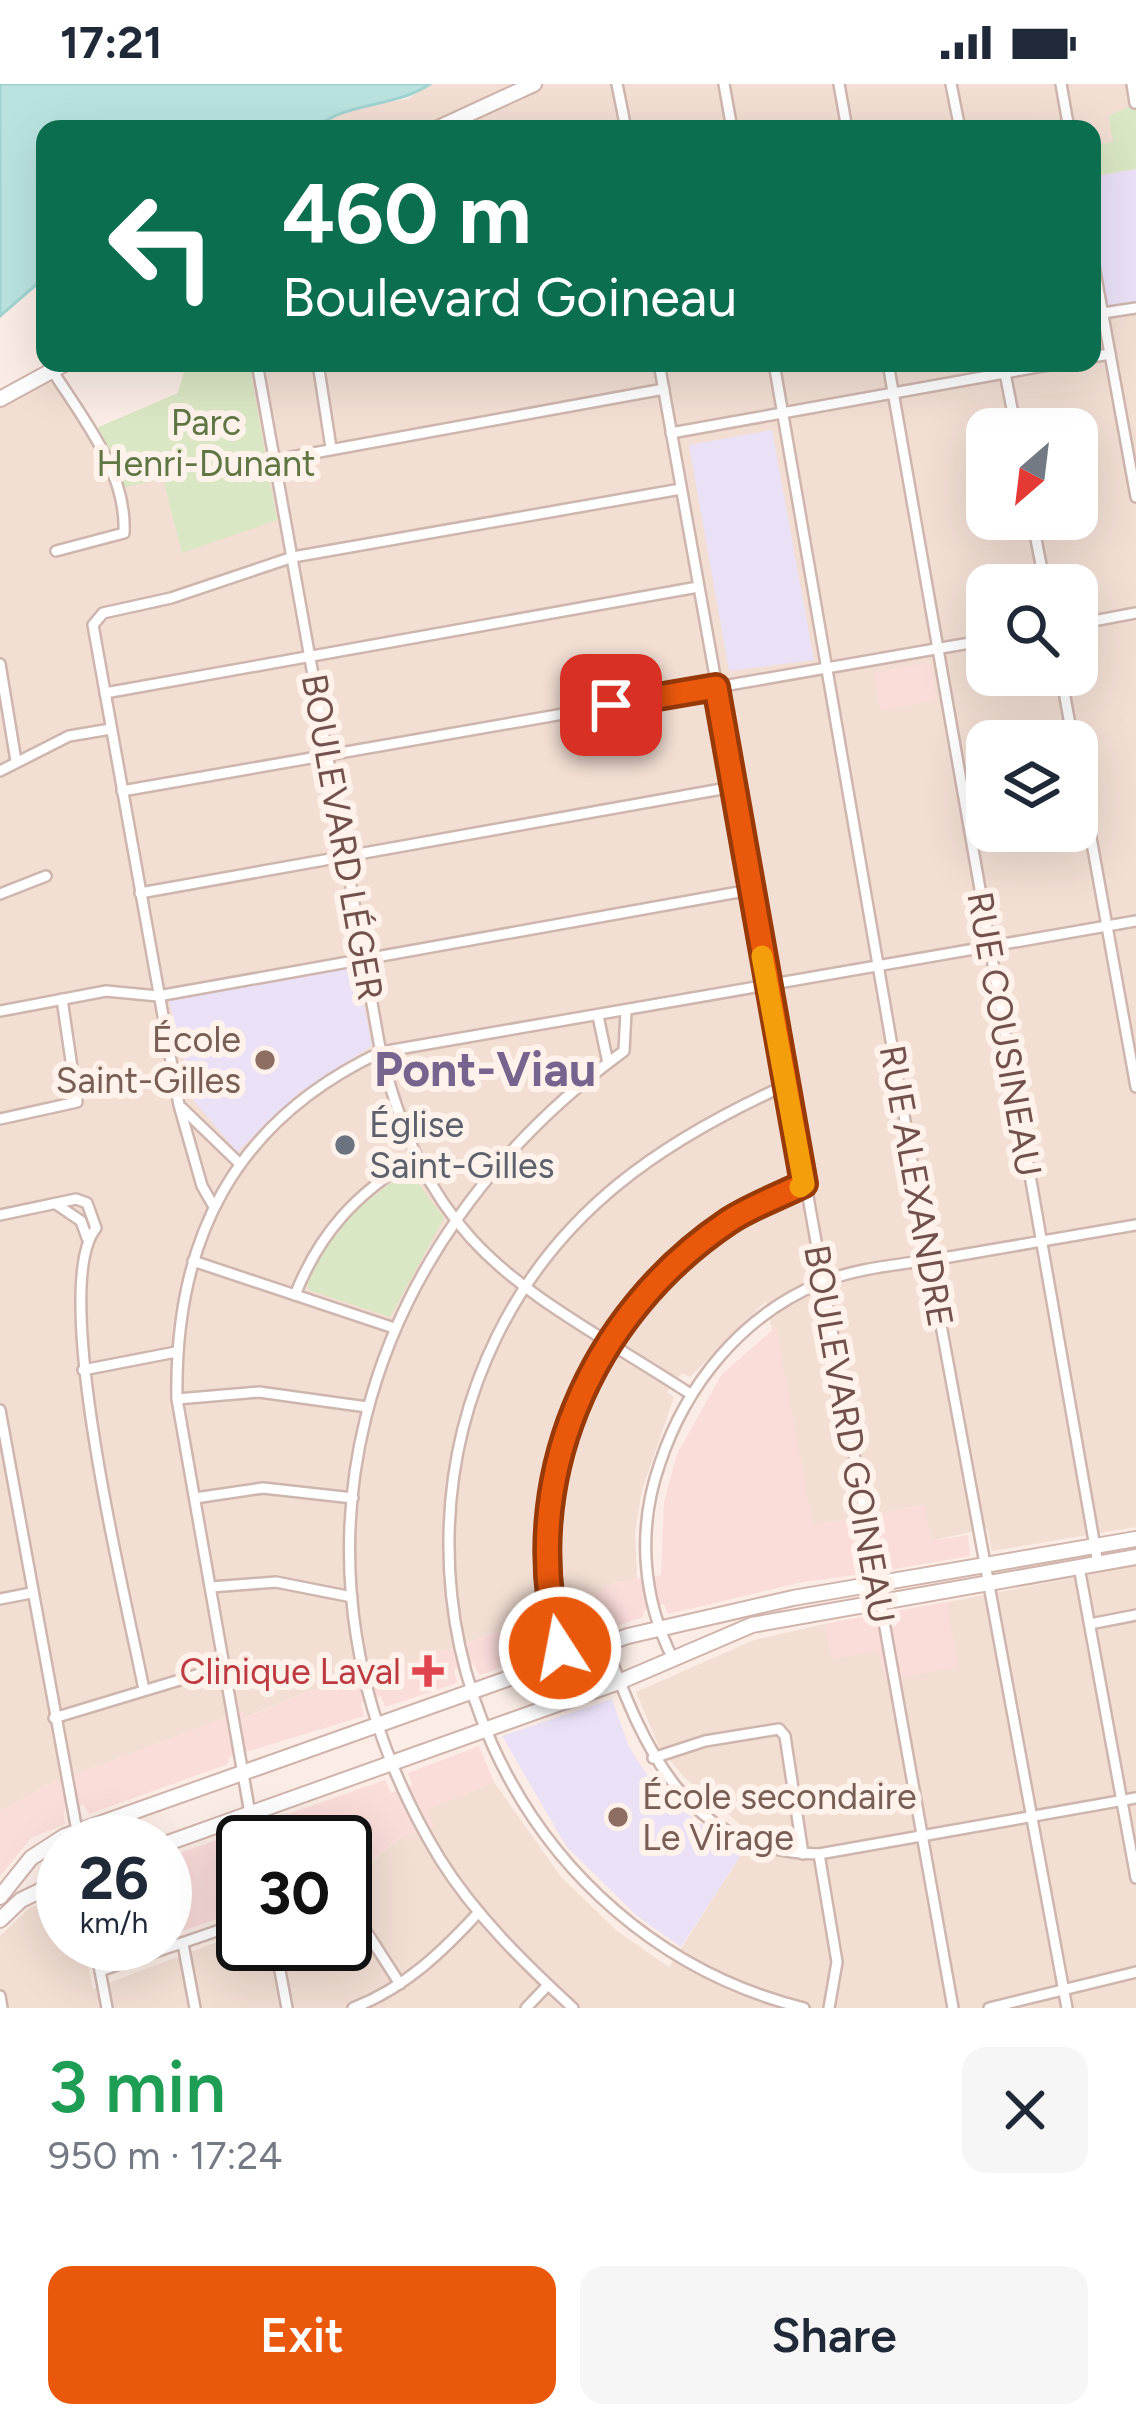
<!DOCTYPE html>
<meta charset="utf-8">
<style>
:root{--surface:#fff;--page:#f6f6f7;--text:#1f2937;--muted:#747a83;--accent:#ea580c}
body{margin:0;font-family:Figtree,sans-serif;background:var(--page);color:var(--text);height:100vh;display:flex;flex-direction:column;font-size:45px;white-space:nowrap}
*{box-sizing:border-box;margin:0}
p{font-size:39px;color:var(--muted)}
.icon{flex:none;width:66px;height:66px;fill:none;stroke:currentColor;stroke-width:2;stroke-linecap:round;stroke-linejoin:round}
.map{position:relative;height:1924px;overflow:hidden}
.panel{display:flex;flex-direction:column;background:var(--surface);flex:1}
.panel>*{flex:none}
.banner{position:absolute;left:36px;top:36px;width:1065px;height:252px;border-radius:24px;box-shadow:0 12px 48px #0002;background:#0b6e4f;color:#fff;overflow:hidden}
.needle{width:78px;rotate:208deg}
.controls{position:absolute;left:966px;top:324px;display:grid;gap:24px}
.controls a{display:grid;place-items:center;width:132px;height:132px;border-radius:24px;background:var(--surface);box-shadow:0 12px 48px #0002;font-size:60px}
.speed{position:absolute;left:36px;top:1731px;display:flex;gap:24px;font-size:60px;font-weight:700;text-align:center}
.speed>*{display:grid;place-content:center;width:156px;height:156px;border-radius:50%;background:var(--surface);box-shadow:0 12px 48px #0002;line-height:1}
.speed small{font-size:30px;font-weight:400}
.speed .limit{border:6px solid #111;border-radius:18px;background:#fff;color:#111}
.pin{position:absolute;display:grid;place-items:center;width:102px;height:102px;color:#fff;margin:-51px;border-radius:24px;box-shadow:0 6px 18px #0006}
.me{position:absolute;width:132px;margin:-66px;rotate:349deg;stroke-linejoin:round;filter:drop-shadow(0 0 9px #0008)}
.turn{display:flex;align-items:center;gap:42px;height:252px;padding:0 48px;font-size:54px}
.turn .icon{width:156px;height:156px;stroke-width:2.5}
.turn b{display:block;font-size:84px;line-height:102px}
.round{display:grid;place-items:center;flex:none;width:126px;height:126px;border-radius:24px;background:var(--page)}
.headline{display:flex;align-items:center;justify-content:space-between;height:204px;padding:0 48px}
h1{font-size:72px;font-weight:600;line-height:90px;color:#1e9e55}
.primary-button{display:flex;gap:24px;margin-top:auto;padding:24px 48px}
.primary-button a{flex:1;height:138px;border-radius:24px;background:var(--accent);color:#fff;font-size:48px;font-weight:600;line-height:138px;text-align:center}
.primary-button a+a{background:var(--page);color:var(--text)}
.status{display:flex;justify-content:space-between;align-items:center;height:84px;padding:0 60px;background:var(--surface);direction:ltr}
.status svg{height:33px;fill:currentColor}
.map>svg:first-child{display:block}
.residential{fill:#f2ded3;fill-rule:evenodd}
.commercial{fill:#fadcd9}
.education{fill:#eae1f7}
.green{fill:#dae7c4}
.water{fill:#bae3e0;stroke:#a1d4d1;stroke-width:3}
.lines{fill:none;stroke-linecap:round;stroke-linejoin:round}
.street-casing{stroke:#ceb6af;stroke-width:14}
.secondary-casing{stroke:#d0b4ac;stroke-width:18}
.street{stroke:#fff;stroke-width:9}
.secondary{stroke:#fff;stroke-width:14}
.route-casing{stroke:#983908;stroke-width:30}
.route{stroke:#ea580c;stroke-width:21}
.slow{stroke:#f59e0b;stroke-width:21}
.education-dot{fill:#8d6e63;stroke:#fef2eb;stroke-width:4.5}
.worship-dot{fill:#6b7280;stroke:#fef2eb;stroke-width:4.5}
.health-dot{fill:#e0444e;stroke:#fef2eb;stroke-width:4.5}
.labels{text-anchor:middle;stroke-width:12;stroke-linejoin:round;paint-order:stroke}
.park-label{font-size:36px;fill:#5e7744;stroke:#fef2eb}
.street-label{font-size:36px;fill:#72514c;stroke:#fef2eb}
.education-label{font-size:36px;fill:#785e54;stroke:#fef2eb;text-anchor:end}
.worship-label{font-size:36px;fill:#5b616d;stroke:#fef2eb;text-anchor:start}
.health-label{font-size:36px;fill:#be3a42;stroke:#fef2eb;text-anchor:end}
.district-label{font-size:48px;font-weight:bold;fill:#77648e;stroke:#fef2eb}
</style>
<div class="status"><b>17:21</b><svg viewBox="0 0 49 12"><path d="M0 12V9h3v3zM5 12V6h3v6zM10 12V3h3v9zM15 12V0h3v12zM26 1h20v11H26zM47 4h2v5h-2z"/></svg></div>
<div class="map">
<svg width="1136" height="1924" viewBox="0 0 1136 1924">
<rect width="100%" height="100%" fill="#fbede5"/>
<g class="residential">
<path d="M430,0H1136V1443L992,1467L987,1444L931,1457L924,1421L813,1441L766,1217L690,1293L682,1289L667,1308L674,1313L642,1406L635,1448L637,1497L615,1498L587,1515L417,1576L312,1606L243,1634L241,1628L52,1699L0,1727V321L50,294L91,347L178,309L184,288L210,279H1092V45H314L335,27L408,15ZM987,345H1077V435H987ZM987,501H1077V591H987ZM987,657H1077V747H987Z"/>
<path d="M1136,1482V1924H0V1852L29,1824L63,1811V1860H84L93,1905L243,1848V1860H345V1798L402,1753L434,1742L426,1726L494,1698L561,1793L617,1847L669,1883L741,1771L742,1742L685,1694L660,1665L636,1608L754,1556L824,1540L832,1575L878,1566L957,1583L947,1518Z"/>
</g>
<g class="commercial">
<path d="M930,578L937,615L881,627L874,589Z"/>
<path d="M776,1243L813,1441L925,1421L931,1457L968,1451L970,1472L888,1486L885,1475L863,1479V1490L803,1498L668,1530L664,1520L644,1526L643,1533L570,1558L565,1546L549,1552V1566L480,1591L473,1579L454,1586L457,1599L385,1623L381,1612L361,1619L364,1632L229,1673L228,1680L89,1730L84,1721L64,1726L65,1740L31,1754L0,1792V1727L52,1699L243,1627L244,1634L312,1606L417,1576L587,1515L614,1499L661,1491L664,1418L677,1370L722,1290Z"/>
<path d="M947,1518L958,1583L886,1597L878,1567L832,1575L824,1540L871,1531L874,1543L896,1542L895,1527Z"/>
<path d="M479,1662L494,1698L426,1726L435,1742L401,1753L345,1798V1758H269L265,1738L385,1696L391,1709L412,1701L408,1689Z"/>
<path d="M242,1747L243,1826L165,1853V1774Z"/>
</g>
<g class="education">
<path d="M1136,85V221L1104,227L1092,157V93Z"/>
<path d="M772,346L814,576L729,587L689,361Z"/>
<path d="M356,880L372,962L300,1008L237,1068L194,1017L168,912Z"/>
<path d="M612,1615L629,1663L647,1691L671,1717L741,1771L681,1863L637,1832L566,1762L502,1652Z"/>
</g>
<g class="green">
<path d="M1136,19V85L1092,92V62L1113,58L1109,32Z"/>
<path d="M210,279H249L277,436L182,469L163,395L125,403L94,345L178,309L184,288Z"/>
<path d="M408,1086L444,1134L390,1233L309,1206L306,1196L346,1133Z"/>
</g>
<path class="water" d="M0,0H430C393,25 348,16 314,45H45V193L0,232Z"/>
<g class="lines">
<defs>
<g id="street">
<path d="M617,0L626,45"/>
<path d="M724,0L732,45"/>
<path d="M839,0L847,45"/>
<path d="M951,0L960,45"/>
<path d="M1061,0L1069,45"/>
<path d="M1132,0L1135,19"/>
<path d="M1092,171L1136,413"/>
<path d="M1103,229L1136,224"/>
<path d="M1092,273L1110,270"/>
<path d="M257,279L380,964C430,1172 523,1202 689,1309"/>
<path d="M318,279L331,364"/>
<path d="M659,279L953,1924"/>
<path d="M774,279L929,1176L1067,1924"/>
<path d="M888,279L1098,1480"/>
<path d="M1003,279L1016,345"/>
<path d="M52,286C83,335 127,388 124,449L56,467"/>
<path d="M671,349L1060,279"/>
<path d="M275,376L664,305"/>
<path d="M1032,435L1045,501"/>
<path d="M1077,540L1136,529"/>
<path d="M0,580L16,677"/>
<path d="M1061,591L1073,657"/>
<path d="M105,609L698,503"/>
<path d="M1077,676L1136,1003"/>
<path d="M0,687L69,652L111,645"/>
<path d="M122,707L987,556"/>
<path d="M140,809L733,703"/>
<path d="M0,810L46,792"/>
<path d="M0,927L106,907L158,912L750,806"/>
<path d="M598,932L608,979"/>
<path d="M786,1001C662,1057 559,1126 497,1252C366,1520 514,1852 804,1924"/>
<path d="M182,1024L239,1079"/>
<path d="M0,1035L77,1018L62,915"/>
<path d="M56,1120L81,1137L87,1154"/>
<path d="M213,1121L202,1102L179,1021L93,541L103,529L171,514L293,473L681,405"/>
<path d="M0,1131L76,1115L87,1119L96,1144C48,1203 128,1522 144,1606"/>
<path d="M193,1177L394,1244"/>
<path d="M295,1211C320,1148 356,1110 414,1074"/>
<path d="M83,1286L176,1268"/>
<path d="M177,1315L259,1308L367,1323"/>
<path d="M0,1326L79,1758"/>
<path d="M195,1414L263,1404L353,1414"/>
<path d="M1079,1483L1136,1794"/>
<path d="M211,1503L276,1498L352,1513"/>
<path d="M0,1515L31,1509"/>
<path d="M1090,1540L1136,1531"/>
<path d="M605,1559C645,1667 687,1768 819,1770L1136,1714"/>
<path d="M563,1574C529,1453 554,1308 639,1213C685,1162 743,1130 804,1100"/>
<path d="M673,1575C642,1514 637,1444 660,1379C686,1301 741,1232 820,1199C860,1182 911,1180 955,1172C1015,1162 1075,1151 1136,1141"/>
<path d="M54,1634L226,1582"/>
<path d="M653,1674L705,1657L779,1645L785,1652L803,1770"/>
<path d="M255,1758L177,1315C174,1156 234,1037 381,968L1136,837"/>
<path d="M819,1770L837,1878L829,1924"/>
<path d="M366,1847L400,1900"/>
<path d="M95,1860L107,1924"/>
<path d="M183,1860L195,1924"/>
<path d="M275,1860L287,1924"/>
<path d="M100,1887L243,1838"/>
<path d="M0,1912L2,1924"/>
<path d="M353,1924C405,1904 442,1868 479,1828"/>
<path d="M526,1924L548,1901"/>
<path d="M573,1924C525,1880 475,1831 440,1775C263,1484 357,1161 624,967L626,927"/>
<path d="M989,1924L1136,1888"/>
</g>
<g id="secondary">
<path d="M436,45L534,0"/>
<path d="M0,315L66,279"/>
<path d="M165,1760L619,1598L752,1541L1136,1473"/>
<path d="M0,1813L31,1774L65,1752L628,1552L793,1514L1136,1455"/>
<path d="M0,1836L21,1816L63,1796"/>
</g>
</defs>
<use href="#street" class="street-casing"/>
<use href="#secondary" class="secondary-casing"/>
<use href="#street" class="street"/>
<use href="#secondary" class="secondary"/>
</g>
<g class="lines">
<defs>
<path id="route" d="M560,1564C516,1399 590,1230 729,1137C752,1122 780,1112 804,1100L716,603L611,621"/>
</defs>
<use href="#route" class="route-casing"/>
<use href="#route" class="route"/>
<path class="slow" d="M762,872L804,1100L800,1103"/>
</g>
<g class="education-dot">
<circle cx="265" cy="976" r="12"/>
<circle cx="618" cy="1733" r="12"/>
</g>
<circle class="worship-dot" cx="345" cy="1061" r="12"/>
<path class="health-dot" d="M422 1569h12v12h12v12h-12v12h-12v-12h-12v-12h12z"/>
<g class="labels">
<g class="park-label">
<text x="206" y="351">Parc<tspan x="206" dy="41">Henri-Dunant</tspan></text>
</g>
<g class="street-label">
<text transform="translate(343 753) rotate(80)" y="13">BOULEVARD LÉGER</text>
<text transform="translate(1005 950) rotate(80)" y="13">RUE COUSINEAU</text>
<text transform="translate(917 1102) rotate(80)" y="13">RUE ALEXANDRE</text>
<text transform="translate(850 1350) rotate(80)" y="13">BOULEVARD GOINEAU</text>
</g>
<g class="education-label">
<text x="241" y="968">École<tspan x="241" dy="41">Saint-Gilles</tspan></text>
<text x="642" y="1725" text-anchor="start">École secondaire<tspan x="642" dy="41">Le Virage</tspan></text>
</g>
<g class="worship-label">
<text x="369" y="1053">Église<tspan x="369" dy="41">Saint-Gilles</tspan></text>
</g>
<g class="health-label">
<text x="401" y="1600">Clinique Laval</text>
</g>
<g class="district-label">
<text x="485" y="1002">Pont-Viau</text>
</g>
</g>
</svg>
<div class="controls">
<a><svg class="needle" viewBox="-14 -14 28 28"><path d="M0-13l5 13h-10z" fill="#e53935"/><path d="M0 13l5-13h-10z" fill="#747a83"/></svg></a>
<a><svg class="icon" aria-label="search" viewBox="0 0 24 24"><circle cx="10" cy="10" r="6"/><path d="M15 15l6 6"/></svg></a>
<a><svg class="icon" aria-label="layers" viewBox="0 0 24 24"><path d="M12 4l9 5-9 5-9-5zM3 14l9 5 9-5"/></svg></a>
</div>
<div class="speed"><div>26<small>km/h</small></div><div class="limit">30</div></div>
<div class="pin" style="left:611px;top:621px;background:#d93025"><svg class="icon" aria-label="arrive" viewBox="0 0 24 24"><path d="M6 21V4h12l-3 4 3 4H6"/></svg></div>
<svg class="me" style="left:560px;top:1564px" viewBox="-20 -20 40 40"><circle r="17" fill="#ea580c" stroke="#fff" stroke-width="3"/><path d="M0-11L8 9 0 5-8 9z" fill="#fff"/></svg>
<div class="banner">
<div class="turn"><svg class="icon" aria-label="left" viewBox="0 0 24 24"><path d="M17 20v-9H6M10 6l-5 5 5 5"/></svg><div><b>460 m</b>Boulevard Goineau</div></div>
</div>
</div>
<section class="panel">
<div class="headline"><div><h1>3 min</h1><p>950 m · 17:24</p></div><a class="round"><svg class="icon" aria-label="close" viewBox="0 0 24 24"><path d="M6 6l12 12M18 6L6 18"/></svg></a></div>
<div class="primary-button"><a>Exit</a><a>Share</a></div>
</section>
